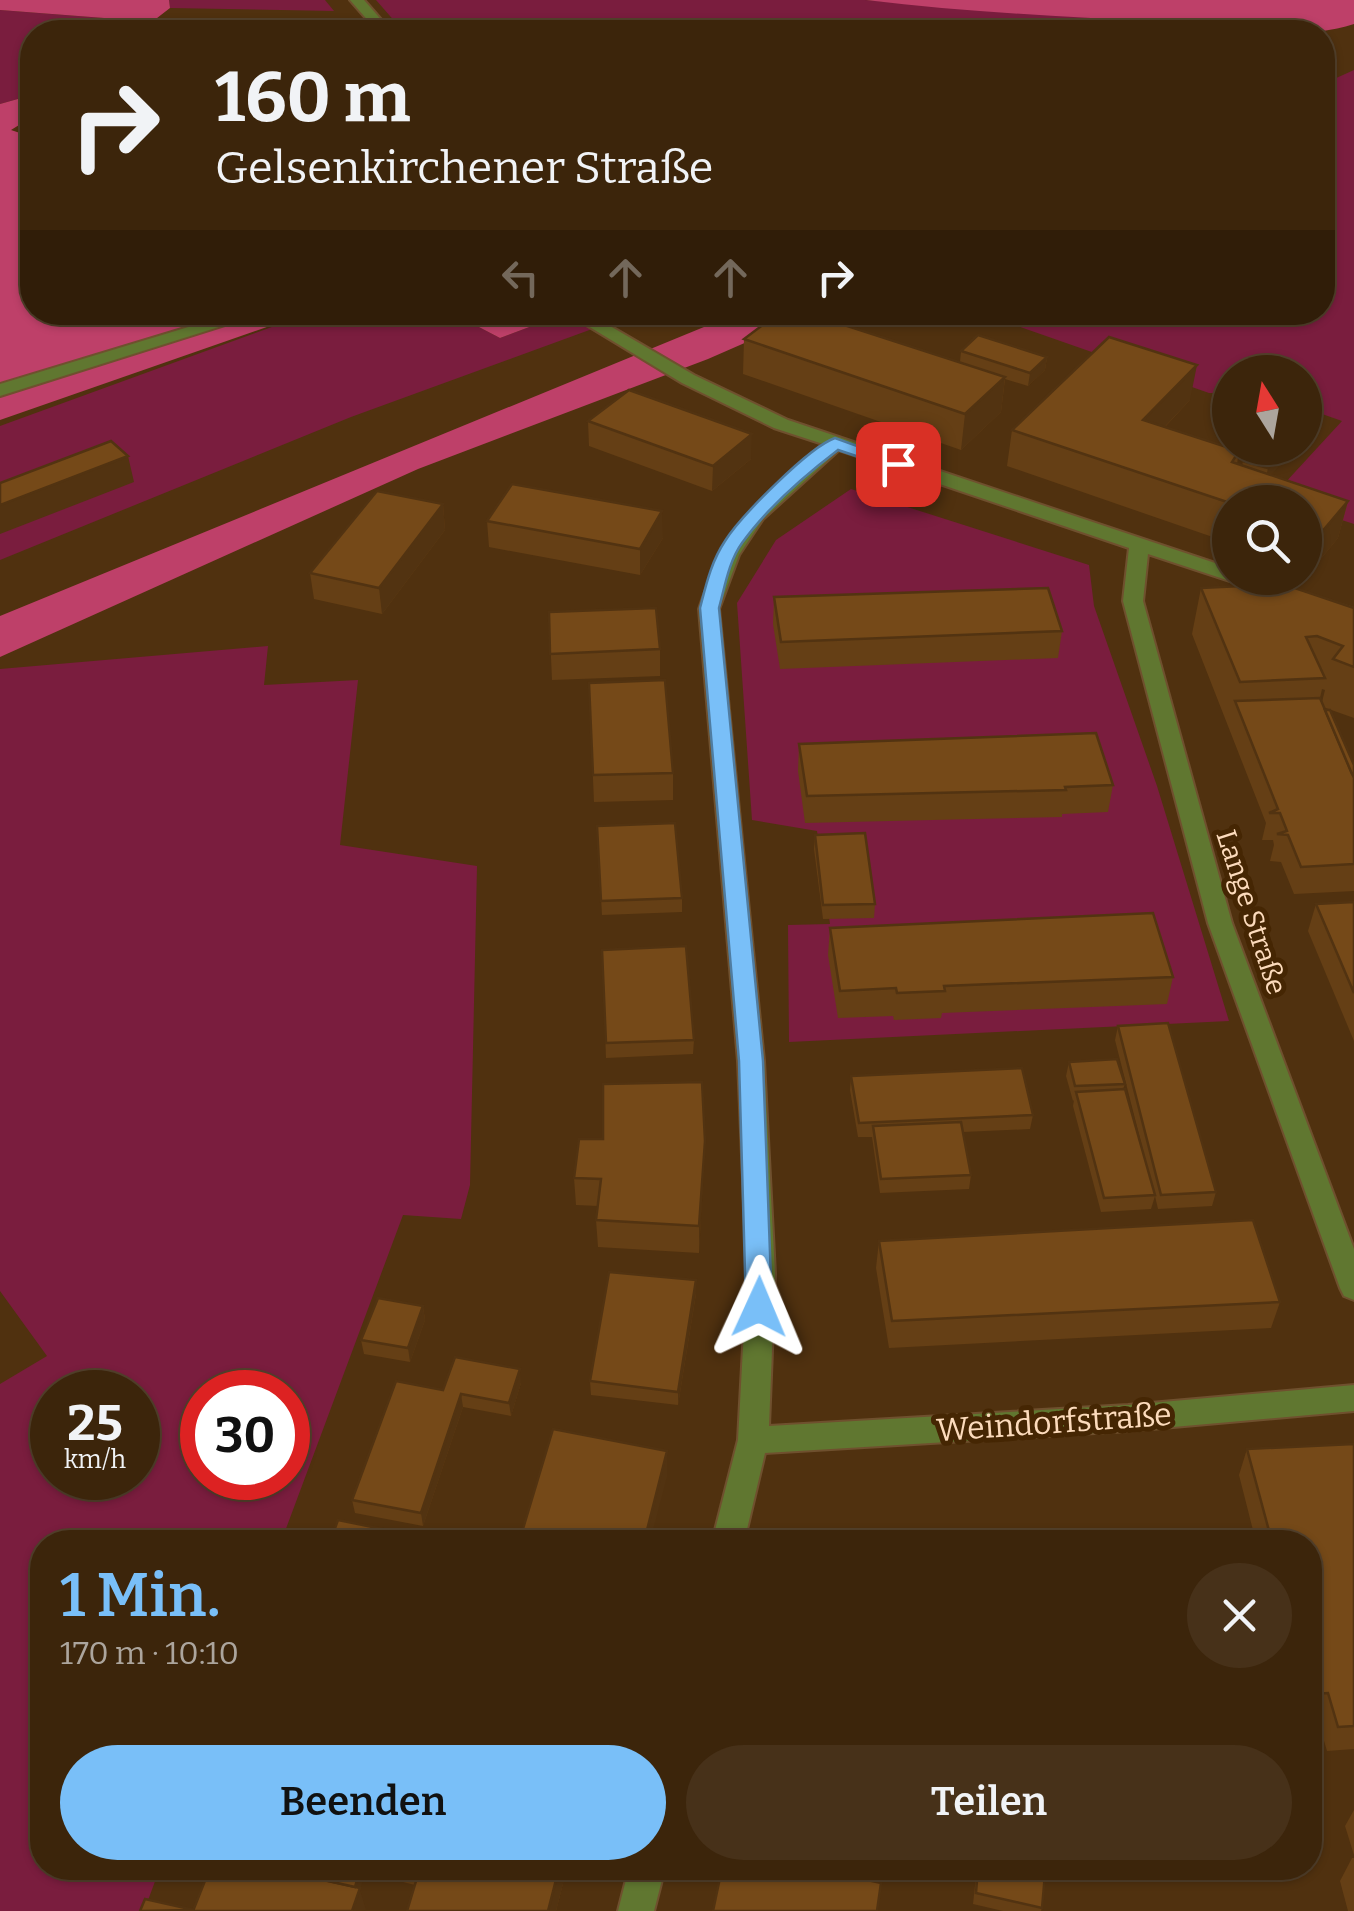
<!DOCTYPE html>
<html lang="de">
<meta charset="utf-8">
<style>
:root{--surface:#3c250b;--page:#473119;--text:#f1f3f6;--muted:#aca59d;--line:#55422c;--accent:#79bff8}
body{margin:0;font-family:Bitter,serif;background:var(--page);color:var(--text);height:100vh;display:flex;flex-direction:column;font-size:38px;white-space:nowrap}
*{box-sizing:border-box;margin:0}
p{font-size:32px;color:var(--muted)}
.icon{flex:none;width:55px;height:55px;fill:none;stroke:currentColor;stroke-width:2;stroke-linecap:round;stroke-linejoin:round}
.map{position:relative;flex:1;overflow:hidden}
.panel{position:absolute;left:30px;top:1530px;width:1292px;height:350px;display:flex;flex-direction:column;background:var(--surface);border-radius:40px;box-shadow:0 2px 8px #0004,0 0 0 2px var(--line)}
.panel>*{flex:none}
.banner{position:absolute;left:20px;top:20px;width:1315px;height:305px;border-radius:40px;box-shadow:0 2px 8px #0004,0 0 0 2px var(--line);background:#3c250b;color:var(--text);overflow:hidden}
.needle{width:65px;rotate:349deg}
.tools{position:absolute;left:1212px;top:355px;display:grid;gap:20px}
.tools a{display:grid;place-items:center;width:110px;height:110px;border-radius:50%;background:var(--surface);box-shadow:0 2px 8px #0004,0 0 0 2px var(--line);font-size:50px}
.speed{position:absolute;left:30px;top:1370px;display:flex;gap:20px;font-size:50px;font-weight:700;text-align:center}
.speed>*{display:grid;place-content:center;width:130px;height:130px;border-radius:50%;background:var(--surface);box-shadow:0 2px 8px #0004,0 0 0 2px var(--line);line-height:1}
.speed small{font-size:25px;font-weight:400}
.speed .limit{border:15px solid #d22;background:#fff;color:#111}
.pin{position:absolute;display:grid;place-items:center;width:85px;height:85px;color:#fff;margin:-42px;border-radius:20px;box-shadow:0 5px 15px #0006}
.me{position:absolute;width:110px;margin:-55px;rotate:1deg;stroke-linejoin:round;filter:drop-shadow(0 0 8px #0008)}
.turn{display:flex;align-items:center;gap:35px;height:210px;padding:0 30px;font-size:45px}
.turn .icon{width:130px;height:130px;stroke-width:2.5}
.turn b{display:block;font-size:70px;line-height:85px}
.lanes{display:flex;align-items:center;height:95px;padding:0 30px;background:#0003;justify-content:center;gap:50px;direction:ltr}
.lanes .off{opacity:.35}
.round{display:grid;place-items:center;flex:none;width:105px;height:105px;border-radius:52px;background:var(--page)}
.headline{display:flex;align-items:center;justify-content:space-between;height:170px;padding:0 30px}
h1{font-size:60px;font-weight:600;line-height:75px;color:var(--accent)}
.button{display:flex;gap:20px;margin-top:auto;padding:20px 30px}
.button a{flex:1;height:115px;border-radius:60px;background:var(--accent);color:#111;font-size:40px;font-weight:600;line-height:115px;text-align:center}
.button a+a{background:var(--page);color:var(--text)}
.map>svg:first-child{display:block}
.green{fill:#7a1d3e;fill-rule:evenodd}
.forest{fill:#be4069}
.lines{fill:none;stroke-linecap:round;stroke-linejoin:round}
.minor-casing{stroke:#6f502e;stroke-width:4}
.minor{fill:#607730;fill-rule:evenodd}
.wall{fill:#653f15;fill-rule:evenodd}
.shaded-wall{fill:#523311}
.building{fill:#754918;stroke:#523311;stroke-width:2.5}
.route{fill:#79bff8;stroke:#4f7ca1;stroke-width:2.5}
.labels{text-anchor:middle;stroke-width:10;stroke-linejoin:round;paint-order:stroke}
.street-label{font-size:28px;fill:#fcdbbc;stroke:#452603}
.near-street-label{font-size:32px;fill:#fcdbbc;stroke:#452603}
</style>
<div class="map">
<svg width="1354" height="1911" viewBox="0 0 1354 1911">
<rect width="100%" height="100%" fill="#50310f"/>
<g class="green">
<path d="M169,0H325L334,11L170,8Z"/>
<path d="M376,0H865L1167,23L1236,32H404Z"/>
<path d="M0,10L117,19L139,32H32V95L0,104Z"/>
<path d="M1354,70V524L1305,508V502L1272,497L1342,421L1305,408V372H1230V393H1209L980,313L1322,312L1323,84Z"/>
<path d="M310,313H452L500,338L567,313H636L351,417L0,560V426Z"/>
<path d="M851,489L1089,565L1094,606L1157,786L1229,1021L789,1042L788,925L830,924L817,831L752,820L737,603L776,540Z"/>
<path d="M268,646L264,685L358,680L340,845L477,866L470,1185L461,1219L403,1215L281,1542H42V1868H160L144,1911H0V1384L47,1356L0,1291V669ZM52,1392H138V1478H52ZM202,1392H288V1478H202Z"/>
</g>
<g class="forest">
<path d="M0,0H169L170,8L139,32L117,19L0,10Z"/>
<path d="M866,0H1354V24C1291,44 1223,27 1157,22C1060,16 962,12 866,0Z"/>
<path d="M32,95V117L11,130L32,137V312L307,313L0,420V104Z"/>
<path d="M452,313H527L540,323L500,338Z"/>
<path d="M738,313H813L708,359L418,469L0,657V616Z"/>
</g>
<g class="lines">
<defs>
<g id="minor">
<path d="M350,0H364L392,32H378Z"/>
<path d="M238,312H266L0,396V384Z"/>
<path d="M565,312H586L694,375L788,420L1230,568V578H1257L1354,609V622L1148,554L1143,601L1232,923L1354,1249V1300L1344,1296L1340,1288L1208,923L1123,601L1129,548L839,450L763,519L739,555L719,609L764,1061L775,1274L769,1426L1128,1405L1354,1385V1411L1128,1431L765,1453L744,1542H712L738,1440L747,1274L738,1061L699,609C722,537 764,491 823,444L774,428L682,383Z"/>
<path d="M629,1868H665L654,1911H618Z"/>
</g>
</defs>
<use href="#minor" class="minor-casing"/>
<use href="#minor" class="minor"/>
</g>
<g class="wall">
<path d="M822,317L960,362L961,351L1047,357L1045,370L1028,386L1005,379L1001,412L961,450L743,374L744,339Z"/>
<path d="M1190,400L1165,427L1239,451L1237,464L1242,466L1243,461L1255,448H1295L1270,475L1348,501L1338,538L1311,571L1305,568V502H1230V543L1007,466L1012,430Z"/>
<path d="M588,421L751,459L712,491L589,446Z"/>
<path d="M443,504L445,530L382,614L314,599L310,573Z"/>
<path d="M487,521L663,538L640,575L489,547Z"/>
<path d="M1201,588L1354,608V718L1323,707L1354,765V891L1294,894L1281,862L1270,861L1274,845L1273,840H1262L1266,823L1192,634ZM1322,689L1325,690L1322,702L1320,698Z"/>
<path d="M774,597L1062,631L1058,658L780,669L773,624Z"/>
<path d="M549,612L660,649V676L552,680Z"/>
<path d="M589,683L673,773V800L594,802Z"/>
<path d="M799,744L1113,785L1108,812L1062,814V817L805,823L798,771Z"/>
<path d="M597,826L682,898V912L602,915Z"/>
<path d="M815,835L875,904L874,918L823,919L814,849Z"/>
<path d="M1354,902V1041L1308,931L1316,904Z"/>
<path d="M830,928L1173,977L1167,1004L942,1013L941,1018L894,1020L893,1016L838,1018L828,955Z"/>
<path d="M602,950L694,1040L693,1054L606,1058Z"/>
<path d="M1118,1026L1216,1192L1212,1206L1158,1209L1155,1196L1151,1209L1101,1212L1073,1106L1074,1100L1073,1101L1066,1076L1069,1062L1125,1084L1123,1089L1148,1170L1115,1040Z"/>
<path d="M851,1076L1033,1115L1030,1129L963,1132L971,1175L969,1189L880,1193L872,1137H858L850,1090Z"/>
<path d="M705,1141L699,1253L598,1247L596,1220L598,1206L576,1205L574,1178Z"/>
<path d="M879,1241L1280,1302L1271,1328L889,1348L876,1268Z"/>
<path d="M696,1280V1294L678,1405L591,1395L590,1381Z"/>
<path d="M423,1306L425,1320L410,1362L364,1354L361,1340Z"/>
<path d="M521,1383L511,1416L463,1407L423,1526L355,1513L352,1500L443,1390Z"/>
<path d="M1354,1444V1749L1327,1751L1317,1717H1310V1542H1256L1239,1475L1247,1449Z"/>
<path d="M1354,1810V1855L1345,1826Z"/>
<path d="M1352,1858H1354V1911H1348L1340,1881Z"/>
<path d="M400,1868H567L556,1911H407L415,1885L403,1882Z"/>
<path d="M957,1868H977L976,1872Z"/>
<path d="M977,1868H1013L1042,1908L1041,1911H1003L973,1904Z"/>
</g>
<g class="shaded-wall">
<path d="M1047,357L1045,370L1028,386L1030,373Z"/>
<path d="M1197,365L1190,400L1137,456L1143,420Z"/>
<path d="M1005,377L1001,412L961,450L965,414Z"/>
<path d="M752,434L751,459L712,491L713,466Z"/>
<path d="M1286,448H1295L1265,482L1268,468Z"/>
<path d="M128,456L134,482L0,534V505Z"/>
<path d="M1348,501L1338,538L1311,571L1320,534Z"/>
<path d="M443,504L445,530L382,614L379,588Z"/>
<path d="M662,511L663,538L640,575V549Z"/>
<path d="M705,1141L704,1168L699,1253V1226Z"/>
<path d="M696,1280V1294L678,1405V1392Z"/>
<path d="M423,1306L425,1320L410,1362L408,1348Z"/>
<path d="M520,1369L521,1383L511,1416L509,1403Z"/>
<path d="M461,1394L463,1407L423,1526L421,1513Z"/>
<path d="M667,1451V1477L650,1542H644Z"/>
<path d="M361,1868H367L360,1890L366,1910L352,1911V1896Z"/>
<path d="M559,1868H567L556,1911H548Z"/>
</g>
<g class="building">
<path d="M780,312H816L813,315L1005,377L965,414L744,339Z"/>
<path d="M978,335L1047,357L1030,373L961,351Z"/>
<path d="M1109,337L1197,365L1143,420L1239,451L1232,462L1348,501L1320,534L1305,528V502L1230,503L1012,430Z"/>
<path d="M629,390L752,434L713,466L588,421Z"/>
<path d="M111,441L128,456L0,505V483Z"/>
<path d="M1255,448H1286L1268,468L1243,461Z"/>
<path d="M512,484L662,511L640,549L487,521Z"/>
<path d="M377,491L443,504L379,588L310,573Z"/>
<path d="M1283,584L1354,608V667L1333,659L1343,646L1317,636L1306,637L1325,678L1240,682L1201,588Z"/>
<path d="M1048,588L1062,631L781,642L774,597Z"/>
<path d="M656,608L660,649L550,654L549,612Z"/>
<path d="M665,680L673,773L593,775L589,683Z"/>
<path d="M1320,698L1354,778V864L1301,867L1288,835L1277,834L1287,831L1280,813H1269L1278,809L1235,701Z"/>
<path d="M1325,710H1330L1354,765V774H1352Z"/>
<path d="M1096,733L1113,785L1065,787L1066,790L807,796L799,744Z"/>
<path d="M675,823L682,898L601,901L597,826Z"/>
<path d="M865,833L875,904L823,905L815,835Z"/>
<path d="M1354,902V993L1316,904Z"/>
<path d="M1153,913L1173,977L944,986L945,991L897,993L896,988L840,991L830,928Z"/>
<path d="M686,946L694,1040L606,1043L602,950Z"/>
<path d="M1168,1023L1216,1192L1161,1195L1118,1026Z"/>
<path d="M1117,1059L1125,1084L1075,1086L1069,1062Z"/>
<path d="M1022,1068L1033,1115L859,1123L851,1076Z"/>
<path d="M702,1082L705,1141L699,1226L596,1220L601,1179L574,1178L579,1139H603V1084Z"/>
<path d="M1125,1089L1155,1195L1104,1198L1076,1092Z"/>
<path d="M961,1122L971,1175L881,1179L873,1126Z"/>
<path d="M1253,1220L1280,1302L892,1321L879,1241Z"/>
<path d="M609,1272L696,1280L678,1392L590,1381Z"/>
<path d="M378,1298L423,1306L408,1348L361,1340Z"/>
<path d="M455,1357L520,1369L509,1403L461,1394L421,1513L352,1500L396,1381L443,1390Z"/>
<path d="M553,1429L667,1451L644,1542H519Z"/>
<path d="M1354,1444V1726L1338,1727L1328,1693L1313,1694L1310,1681V1643L1313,1642L1310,1631V1542H1272L1247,1449Z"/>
<path d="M338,1520L446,1542H330Z"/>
<path d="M210,1868H270L360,1888L352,1911H193Z"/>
<path d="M270,1868H361L355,1887Z"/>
<path d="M420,1868H559L548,1911H407Z"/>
<path d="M722,1868H864L863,1879L881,1883L877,1911H713Z"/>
<path d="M978,1868H1013L1045,1874L1042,1908L976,1893Z"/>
<path d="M145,1899L194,1910L140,1911Z"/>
</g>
<path class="route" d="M835,438L907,464L898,470L838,450C804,476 767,508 742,543C729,561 725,586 719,608L763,1061L772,1307L768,1315L759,1318L750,1315L746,1307L739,1061L700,608C706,585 711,562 725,541C740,517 809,447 835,438Z"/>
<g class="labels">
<g class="street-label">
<text transform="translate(1252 912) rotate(72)" y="10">Lange Straße</text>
</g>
<g class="near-street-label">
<text transform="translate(1054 1422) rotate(-4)" y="11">Weindorfstraße</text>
</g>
</g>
</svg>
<div class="tools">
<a><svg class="needle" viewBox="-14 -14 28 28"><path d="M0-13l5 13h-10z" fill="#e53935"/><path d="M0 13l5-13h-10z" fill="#aca59d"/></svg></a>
<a><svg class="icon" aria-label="search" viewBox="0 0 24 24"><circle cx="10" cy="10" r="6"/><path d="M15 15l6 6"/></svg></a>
</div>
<div class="speed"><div>25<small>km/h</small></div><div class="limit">30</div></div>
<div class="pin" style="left:898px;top:464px;background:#d93025"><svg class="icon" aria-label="arrive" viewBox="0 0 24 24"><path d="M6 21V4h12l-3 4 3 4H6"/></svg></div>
<svg class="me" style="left:759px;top:1307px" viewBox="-20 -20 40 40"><path d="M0-17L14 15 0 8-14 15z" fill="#79bff8" stroke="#fff" stroke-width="4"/></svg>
<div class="banner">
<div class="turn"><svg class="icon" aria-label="right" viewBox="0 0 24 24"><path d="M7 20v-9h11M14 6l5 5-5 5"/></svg><div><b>160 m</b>Gelsenkirchener Straße</div></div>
<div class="lanes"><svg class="icon off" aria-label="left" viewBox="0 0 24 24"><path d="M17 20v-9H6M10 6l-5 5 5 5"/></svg><svg class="icon off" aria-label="ahead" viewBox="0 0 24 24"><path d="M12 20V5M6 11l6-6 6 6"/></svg><svg class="icon off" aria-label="ahead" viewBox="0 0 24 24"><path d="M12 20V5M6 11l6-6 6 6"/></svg><svg class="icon" aria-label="right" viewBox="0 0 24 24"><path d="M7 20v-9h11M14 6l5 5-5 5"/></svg></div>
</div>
<section class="panel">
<div class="headline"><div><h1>1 Min.</h1><p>170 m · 10:10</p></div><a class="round"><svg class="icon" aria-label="close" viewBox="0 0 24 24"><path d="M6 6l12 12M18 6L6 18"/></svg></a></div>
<div class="button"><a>Beenden</a><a>Teilen</a></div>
</section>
</div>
